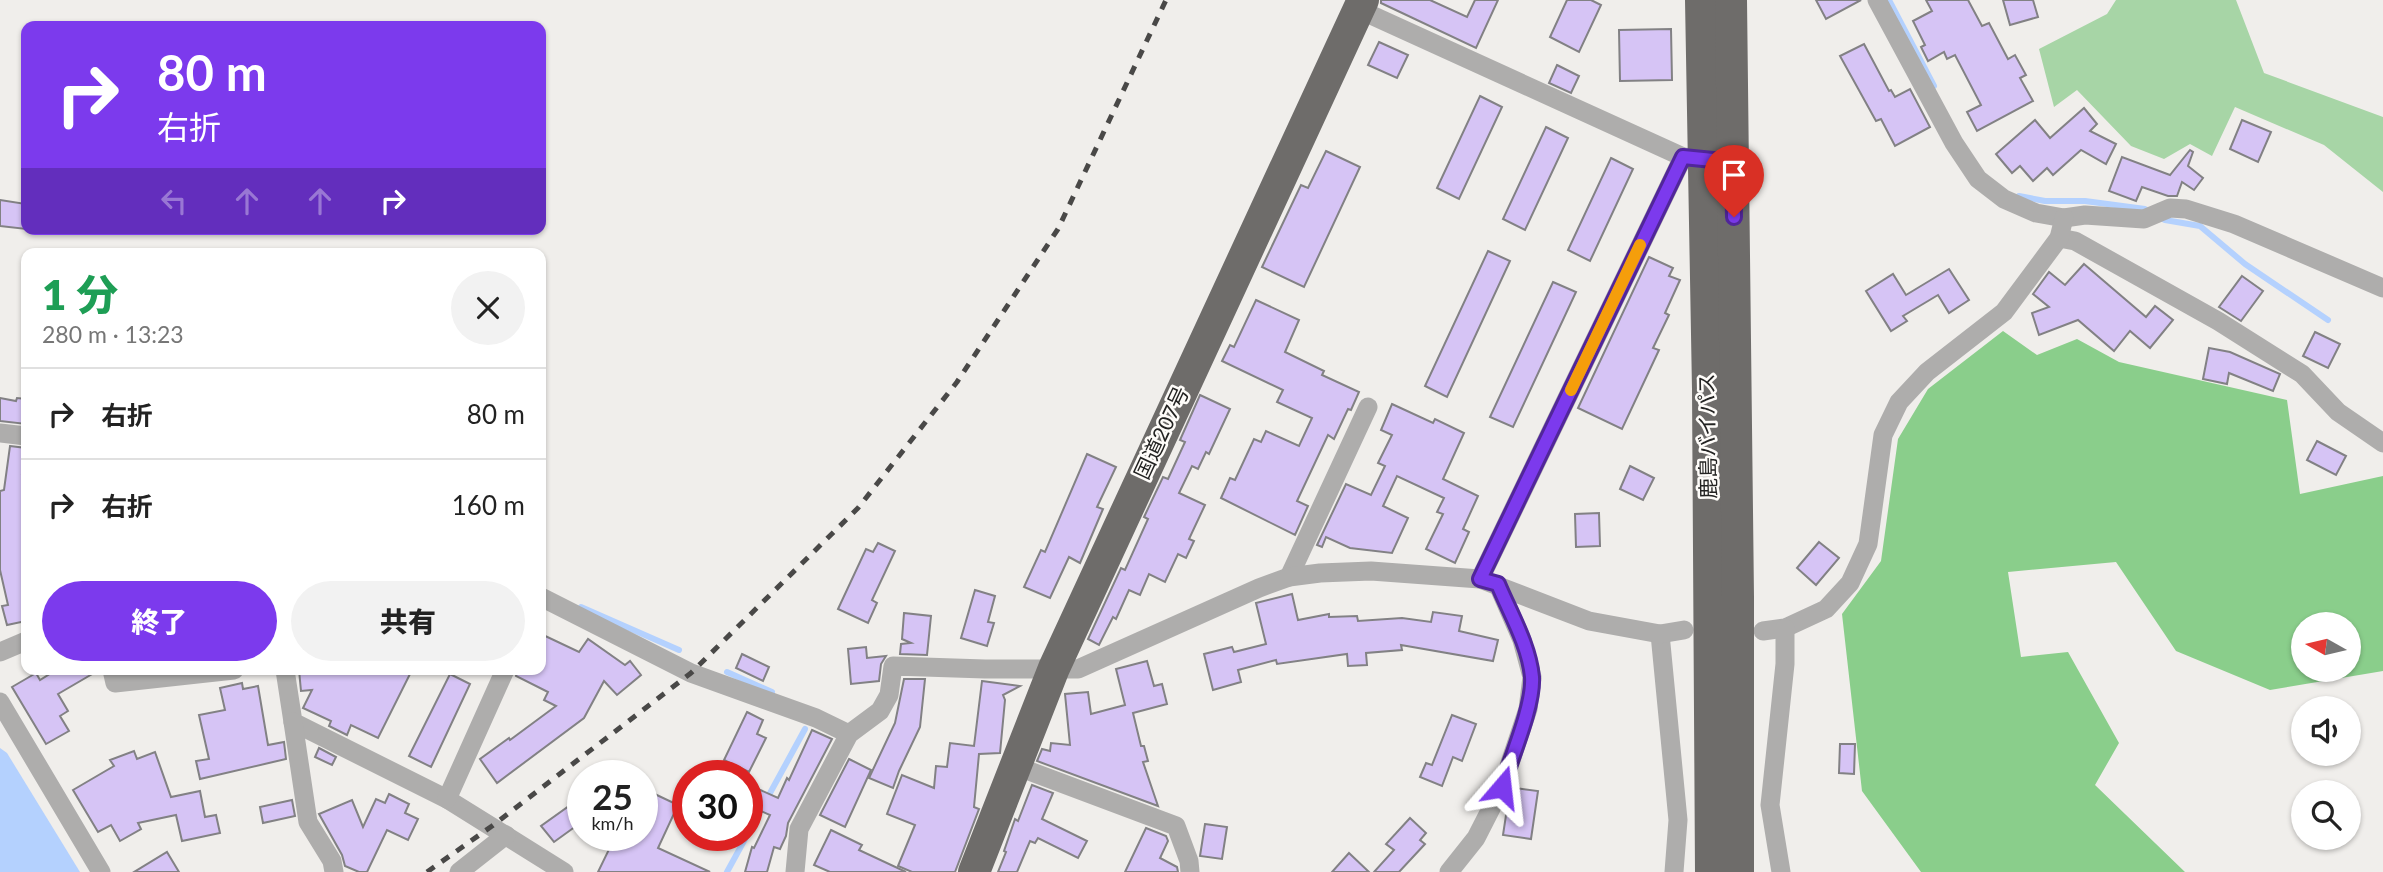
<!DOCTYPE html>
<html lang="ja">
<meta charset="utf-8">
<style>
:root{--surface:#fff;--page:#f2f2f2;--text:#222;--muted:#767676;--line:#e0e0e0;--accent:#7c3aed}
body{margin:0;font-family:Lato,"Noto Sans JP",sans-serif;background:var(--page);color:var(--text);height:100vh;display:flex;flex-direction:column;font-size:26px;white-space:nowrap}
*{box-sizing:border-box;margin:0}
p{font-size:23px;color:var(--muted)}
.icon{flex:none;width:38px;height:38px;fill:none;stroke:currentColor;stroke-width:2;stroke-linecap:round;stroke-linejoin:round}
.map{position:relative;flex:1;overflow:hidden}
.details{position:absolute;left:21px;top:248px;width:525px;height:427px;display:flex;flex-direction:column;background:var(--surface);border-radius:14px;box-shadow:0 2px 5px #0004}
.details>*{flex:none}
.banner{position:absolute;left:21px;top:21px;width:525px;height:214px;border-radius:14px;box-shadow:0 2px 5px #0004;background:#7c3aed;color:#fff;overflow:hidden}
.needle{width:46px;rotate:278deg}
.buttons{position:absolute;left:2291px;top:612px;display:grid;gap:14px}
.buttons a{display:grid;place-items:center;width:70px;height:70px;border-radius:50%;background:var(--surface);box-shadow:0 2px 5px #0004;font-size:35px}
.speed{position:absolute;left:567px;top:760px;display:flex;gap:14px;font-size:35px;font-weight:700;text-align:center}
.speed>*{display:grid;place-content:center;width:91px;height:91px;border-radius:50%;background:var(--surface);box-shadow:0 2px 5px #0004;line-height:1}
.speed small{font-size:18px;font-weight:400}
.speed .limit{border:10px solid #d22;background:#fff;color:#111}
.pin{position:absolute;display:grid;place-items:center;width:60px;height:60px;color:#fff;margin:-72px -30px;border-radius:50% 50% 50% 0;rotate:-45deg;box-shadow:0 0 7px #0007}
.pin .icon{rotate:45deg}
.me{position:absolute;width:77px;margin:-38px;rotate:17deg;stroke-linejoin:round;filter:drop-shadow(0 0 5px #0008)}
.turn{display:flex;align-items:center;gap:24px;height:147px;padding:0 21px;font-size:32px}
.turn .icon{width:91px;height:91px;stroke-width:2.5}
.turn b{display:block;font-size:49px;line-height:60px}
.lanes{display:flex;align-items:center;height:66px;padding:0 21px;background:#0003;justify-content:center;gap:35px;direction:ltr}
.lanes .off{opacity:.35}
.round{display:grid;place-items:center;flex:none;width:74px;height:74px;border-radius:37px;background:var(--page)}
.headline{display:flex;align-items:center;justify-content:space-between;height:119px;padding:0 21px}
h1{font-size:42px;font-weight:800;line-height:52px;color:#1e9e55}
.button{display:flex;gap:14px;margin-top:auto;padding:14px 21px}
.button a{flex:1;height:80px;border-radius:42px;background:var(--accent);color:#fff;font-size:28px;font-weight:800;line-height:80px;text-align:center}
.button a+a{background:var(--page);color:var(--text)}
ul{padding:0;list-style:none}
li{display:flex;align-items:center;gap:21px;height:91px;padding:0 21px;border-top:2px solid var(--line)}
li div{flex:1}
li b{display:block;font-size:26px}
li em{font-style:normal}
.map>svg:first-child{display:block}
.green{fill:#a7d5a6}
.forest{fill:#8ace8b;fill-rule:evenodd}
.water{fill:#b4d1fe}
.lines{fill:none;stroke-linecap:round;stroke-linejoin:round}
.stream{stroke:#b4d1fe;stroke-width:6}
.building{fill:#d6c4f5;stroke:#828184;stroke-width:2}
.minor{stroke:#aeadac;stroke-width:19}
.trunk{stroke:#6e6c6a;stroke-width:32}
.rail{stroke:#494847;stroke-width:5;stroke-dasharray:9 9;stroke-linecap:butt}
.route-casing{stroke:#51269a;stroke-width:18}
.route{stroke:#7c3aed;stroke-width:12}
.slow{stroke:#f59e0b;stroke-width:12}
.labels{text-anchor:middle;stroke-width:5;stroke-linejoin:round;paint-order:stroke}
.street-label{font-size:21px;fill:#232322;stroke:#fefcf9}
</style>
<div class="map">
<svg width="2383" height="872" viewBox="0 0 2383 872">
<rect width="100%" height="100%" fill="#f0eeeb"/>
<path class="green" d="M2116,0H2236L2264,73L2383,117V192L2324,145L2235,107L2212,156L2190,144L2164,159L2131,146L2077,90L2054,107L2039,49L2107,14Z"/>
<path class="forest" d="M2003,331L2037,355L2077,339L2119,362L2287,400L2300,494L2383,476V671L2270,690L2176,651L2116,562L2008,572L2021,657L2068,652L2119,743L2095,785L2185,872H1921L1862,791L1842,614L1881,561L1898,439L1928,389ZM2303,625H2348V670H2303Z"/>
<path class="water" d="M0,748L7,753L80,872H0Z"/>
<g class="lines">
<g class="stream">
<path d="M1889,0L1934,86"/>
<path d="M2019,196L2045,201H2085L2145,209L2150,212"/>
<path d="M2159,217L2165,220L2200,226L2245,264L2328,320"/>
<path d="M581,607L679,650"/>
<path d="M727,672L772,692"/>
<path d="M727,872L805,729"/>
</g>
</g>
<g class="building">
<path d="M1381,0H1430L1467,17L1475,0H1498L1476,48L1381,3Z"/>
<path d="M1567,0H1591L1601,5L1579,52L1550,37Z"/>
<path d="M1816,0H1861L1826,19Z"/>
<path d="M1926,0H1968L1982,26L1989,23L2008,59L2015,55L2026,75L2020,78L2033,101L1977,131L1967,112L1981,105L1955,55L1947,59L1944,52L1928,61L1921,47L1925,45L1913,21L1932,11Z"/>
<path d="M2003,0H2033L2038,17L2010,25Z"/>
<path d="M1671,29L1672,80L1620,81L1619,30Z"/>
<path d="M1379,42L1408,55L1397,78L1368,65Z"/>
<path d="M1864,44L1889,91L1891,90L1895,97L1910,89L1930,127L1895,146L1881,119L1876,121L1840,56Z"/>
<path d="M1557,65L1579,76L1571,93L1549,83Z"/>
<path d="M1480,96L1502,107L1459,199L1437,188Z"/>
<path d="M2084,108L2097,124L2090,131L2116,144L2106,164L2081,150L2053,175L2047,168L2033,181L2020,166L2012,173L1996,154L2035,120L2050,138Z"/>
<path d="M2242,120L2271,132L2258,162L2230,149Z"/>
<path d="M1546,127L1568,138L1525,230L1503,219Z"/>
<path d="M2190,150L2193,152L2188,166L2203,178L2194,190L2182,182L2177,196H2168L2142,187L2136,201L2109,191L2122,157L2170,175Z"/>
<path d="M1326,151L1360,167L1304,287L1262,267L1301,185L1308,188Z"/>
<path d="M1611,158L1633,169L1590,261L1568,250Z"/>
<path d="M0,200L26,204V229L0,226Z"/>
<path d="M1488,251L1510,261L1447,397L1425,386Z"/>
<path d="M1649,257L1673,268L1669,276L1680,280L1665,313L1669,315L1653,348L1659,350L1622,429L1578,408Z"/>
<path d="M2084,264L2146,317L2155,306L2173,320L2150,348L2130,331L2114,351L2078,320L2039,335L2032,313L2049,307L2033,294L2049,272L2065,285Z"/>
<path d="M1949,269L1969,300L1949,313L1938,295L1903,316L1907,321L1891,331L1866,291L1893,274L1906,295Z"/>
<path d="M2242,276L2263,291L2241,321L2219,307Z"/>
<path d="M1553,282L1576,292L1513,427L1490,417Z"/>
<path d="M1256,300L1299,320L1285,352L1324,371L1322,375L1359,392L1351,410L1348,409L1334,439L1328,435L1297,501L1308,506L1295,535L1221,498L1230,478L1235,480L1254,439L1261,442L1266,431L1299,446L1312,418L1277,402L1283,390L1222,361L1230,345L1234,347Z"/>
<path d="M2315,332L2340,344L2328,368L2303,356Z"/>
<path d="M2209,348L2230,352L2280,374L2273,391L2229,373L2227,384L2203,379Z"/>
<path d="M1200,395L1230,409L1209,454L1206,452L1198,469L1192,466L1179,493L1205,505L1189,539L1194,541L1186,558L1178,554L1165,582L1149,574L1140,595L1129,590L1116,619L1113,617L1099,645L1088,639L1121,568L1125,570L1148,519L1144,517L1163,477L1168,479L1185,442L1180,440Z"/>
<path d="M0,398L16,401L17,398L26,399V424L0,421Z"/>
<path d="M1392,404L1433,423L1435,419L1464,433L1443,479L1478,496L1463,529L1469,532L1455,563L1426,549L1443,514L1437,512L1444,498L1397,476L1383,506L1408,518L1392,553L1350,548L1326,537L1322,547L1317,545L1346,484L1371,495L1385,466L1378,463L1392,435L1381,430Z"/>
<path d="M2317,441L2346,456L2336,475L2307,460Z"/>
<path d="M10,446L26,448V475H22L26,518V621L7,625L2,606L8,605L0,570V491L4,490Z"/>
<path d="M1087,454L1116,467L1097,507L1103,509L1080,563L1069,557L1050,598L1024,587L1041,550L1045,552Z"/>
<path d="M1630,466L1654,478L1643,500L1620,489Z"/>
<path d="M1599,513L1600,546L1576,547L1575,514Z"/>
<path d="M1819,542L1839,558L1816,585L1797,568Z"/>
<path d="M878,543L895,551L872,600L877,603L868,623L838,609L866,549L873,552Z"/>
<path d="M975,590L995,596L988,622L994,623L987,646L961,638Z"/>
<path d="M1292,594L1298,620L1329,614V617L1357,616L1358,621L1402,618L1431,622L1433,612L1462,616L1459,631L1498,640L1493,661L1401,645L1402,650L1366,653L1367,665L1348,666L1347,654L1277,664L1276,660L1238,670L1241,682L1213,690L1204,654L1232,647L1234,652L1266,644L1256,603Z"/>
<path d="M904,613L931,616L927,655L900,654L901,644L911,643L902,639Z"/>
<path d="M541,634L579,652L588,639L625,665L630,661L641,675L617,695L604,681L584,718L497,783L480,759L509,738L510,740L556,706L544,700L548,692L516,676L517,670H541Z"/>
<path d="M866,647L867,658L886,656L881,664L879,681L851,684L848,649Z"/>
<path d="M742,654L769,667L763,681L736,668Z"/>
<path d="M1147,661L1154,686L1162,684L1167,704L1133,713L1141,746H1144L1148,761L1143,762L1158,806L1037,761L1042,749L1050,751L1051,743L1070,745L1065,694L1088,692L1091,714L1125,705L1116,669Z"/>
<path d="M56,670H99L58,694L68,711L60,716L69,731L46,744L12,687L36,673L40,680Z"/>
<path d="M299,670H412L378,738L351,725L347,735L329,726L331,721L303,708L312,690L301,691Z"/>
<path d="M450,674L470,684L431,767L409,756Z"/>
<path d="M904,679H925L920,727L899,771L893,788L869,778L895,723Z"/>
<path d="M982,681L1020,686L1003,695L1005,700L1000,753L979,754L974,807L979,809L955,872H912L898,866L915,825L887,814L902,775L934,788L936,766L947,767L950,743L974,746Z"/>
<path d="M242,683L243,689L258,686L268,745L284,742L286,759L200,779L196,761L209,759L199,715L225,710L220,688Z"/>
<path d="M747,712L763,720L757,734L766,738L749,772L724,760Z"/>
<path d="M1452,715L1476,724L1462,761L1453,757L1442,786L1420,777L1426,763L1432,765Z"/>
<path d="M812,730L832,739L788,823L786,836L780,849L774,847L767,872H745L752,847L754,848L770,815L747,805V784L778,798L787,778L789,780Z"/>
<path d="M1840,744H1855L1854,774L1839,773Z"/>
<path d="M319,748L336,757L332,765L315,757Z"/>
<path d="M134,751L137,759L155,752L171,797L200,791L205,817L216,815L220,833L182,841L176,815L138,823L141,829L120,841L111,825L98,832L73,790L114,766L110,760Z"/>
<path d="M849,759L871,770L845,827L820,815Z"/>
<path d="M1032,785L1053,793L1042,819L1087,841L1078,858L1038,838L1035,843L1030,841L1017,872H998L1006,852L1004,851L1015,819L1018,821Z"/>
<path d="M642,788L678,805L658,848L710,872H598L616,835H642Z"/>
<path d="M1515,788L1538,791L1531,839L1503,835L1508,802Z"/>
<path d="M389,794L409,804L405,813L418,819L408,840L387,830L367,872H359L345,866L342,855L319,814L352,800L363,827L376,799L385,803Z"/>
<path d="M583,796V821L554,842L541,826Z"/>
<path d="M292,800L295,816L263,823L260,807Z"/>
<path d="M1410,818L1426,833L1420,840L1425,844L1399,872H1374L1394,850L1386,844Z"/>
<path d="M1205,824L1227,827L1222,859L1200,856Z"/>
<path d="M1146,828L1166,836L1168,841L1160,858L1177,867L1178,872H1125Z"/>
<path d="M831,830L862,845L859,850L906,872H830L814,865Z"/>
<path d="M167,852L179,872H134Z"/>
<path d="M1349,853L1369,872H1332Z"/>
</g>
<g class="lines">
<g class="minor">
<path d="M1877,0L1954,143L1978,179L2004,199L2036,213L2064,218L2085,215L2144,219L2170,208L2186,209L2234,224L2383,288"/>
<path d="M1358,9L1683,157L1694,158"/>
<path d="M2059,238L2075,241L2218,321L2302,374L2338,412L2383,443"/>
<path d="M0,433L26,436"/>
<path d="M1289,577L1368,407"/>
<path d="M1480,579L1683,157"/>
<path d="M541,597L691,673L816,718L849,734"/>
<path d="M1763,631L1785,628L1826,609L1850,583L1868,544L1883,435L1899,402L1927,372L2004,312L2059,238L2064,218"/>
<path d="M1660,634L1678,820L1674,872"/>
<path d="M0,652L26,641"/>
<path d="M112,670L115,683L234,670"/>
<path d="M285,670L293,722L447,799L564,872"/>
<path d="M0,702L101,872"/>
<path d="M293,722L308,822L332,861L334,872"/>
<path d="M1016,766L1176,826L1189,861L1190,872"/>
<path d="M447,799L505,670"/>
<path d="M459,872L506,835"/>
<path d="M795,872L799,829L849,734L880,711L889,695L893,666L985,669H1078L1259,588L1289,577L1320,573L1371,571L1480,579L1589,621L1660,634L1684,630"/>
<path d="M1449,872L1476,838L1502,787L1528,709L1532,677L1522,640L1498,585"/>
<path d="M1781,872L1770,805L1785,664V628"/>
</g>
<g class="trunk">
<path d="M1701,0L1708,389L1711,872"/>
<path d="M1731,0L1738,597V872"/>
<path d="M974,872L1054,668L1363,0"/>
</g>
<path class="rail" d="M427,872L492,826L691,673L858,508L957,382L1058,229L1166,0"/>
</g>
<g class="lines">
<defs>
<path id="route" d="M1502,787C1511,758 1534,705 1532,677C1529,645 1510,613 1498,584L1480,579L1683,157L1733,162L1734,217"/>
</defs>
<use href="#route" class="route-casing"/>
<use href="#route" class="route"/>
<path class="slow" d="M1571,390L1640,245"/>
</g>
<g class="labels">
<g class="street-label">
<text transform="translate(1162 433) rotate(-65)" y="7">国道207号</text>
<text transform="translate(1708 436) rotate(-91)" y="7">鹿島バイパス</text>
</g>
</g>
</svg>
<div class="buttons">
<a><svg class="needle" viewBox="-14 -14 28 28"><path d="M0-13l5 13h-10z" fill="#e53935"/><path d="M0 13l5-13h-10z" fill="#767676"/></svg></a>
<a><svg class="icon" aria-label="sound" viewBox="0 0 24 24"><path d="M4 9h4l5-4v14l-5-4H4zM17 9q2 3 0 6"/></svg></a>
<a><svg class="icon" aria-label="search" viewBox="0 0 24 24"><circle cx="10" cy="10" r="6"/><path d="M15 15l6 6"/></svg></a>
</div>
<div class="speed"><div>25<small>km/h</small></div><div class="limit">30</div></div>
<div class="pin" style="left:1734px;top:217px;background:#d93025"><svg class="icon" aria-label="arrive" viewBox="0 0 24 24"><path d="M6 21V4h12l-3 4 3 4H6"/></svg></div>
<svg class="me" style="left:1502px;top:787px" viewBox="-20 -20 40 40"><path d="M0-17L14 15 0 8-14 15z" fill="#7c3aed" stroke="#fff" stroke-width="4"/></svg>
<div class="banner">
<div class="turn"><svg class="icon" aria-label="right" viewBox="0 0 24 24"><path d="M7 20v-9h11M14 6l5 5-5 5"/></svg><div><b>80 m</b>右折</div></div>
<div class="lanes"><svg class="icon off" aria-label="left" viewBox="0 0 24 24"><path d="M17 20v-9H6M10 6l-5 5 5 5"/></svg><svg class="icon off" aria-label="ahead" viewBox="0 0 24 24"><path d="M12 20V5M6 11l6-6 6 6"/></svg><svg class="icon off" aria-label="ahead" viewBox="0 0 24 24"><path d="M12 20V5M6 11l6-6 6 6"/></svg><svg class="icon" aria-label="right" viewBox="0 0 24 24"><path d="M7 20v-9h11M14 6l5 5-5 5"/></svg></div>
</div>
<section class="details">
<div class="headline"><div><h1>1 分</h1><p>280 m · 13:23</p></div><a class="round"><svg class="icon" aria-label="close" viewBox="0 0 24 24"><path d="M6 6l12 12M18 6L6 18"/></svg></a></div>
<ul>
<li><svg class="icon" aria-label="right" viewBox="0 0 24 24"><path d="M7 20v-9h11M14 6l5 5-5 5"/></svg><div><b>右折</b></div><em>80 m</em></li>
<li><svg class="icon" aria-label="right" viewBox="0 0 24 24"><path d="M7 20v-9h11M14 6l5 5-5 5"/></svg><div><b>右折</b></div><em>160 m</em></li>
</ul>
<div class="button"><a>終了</a><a>共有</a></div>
</section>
</div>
